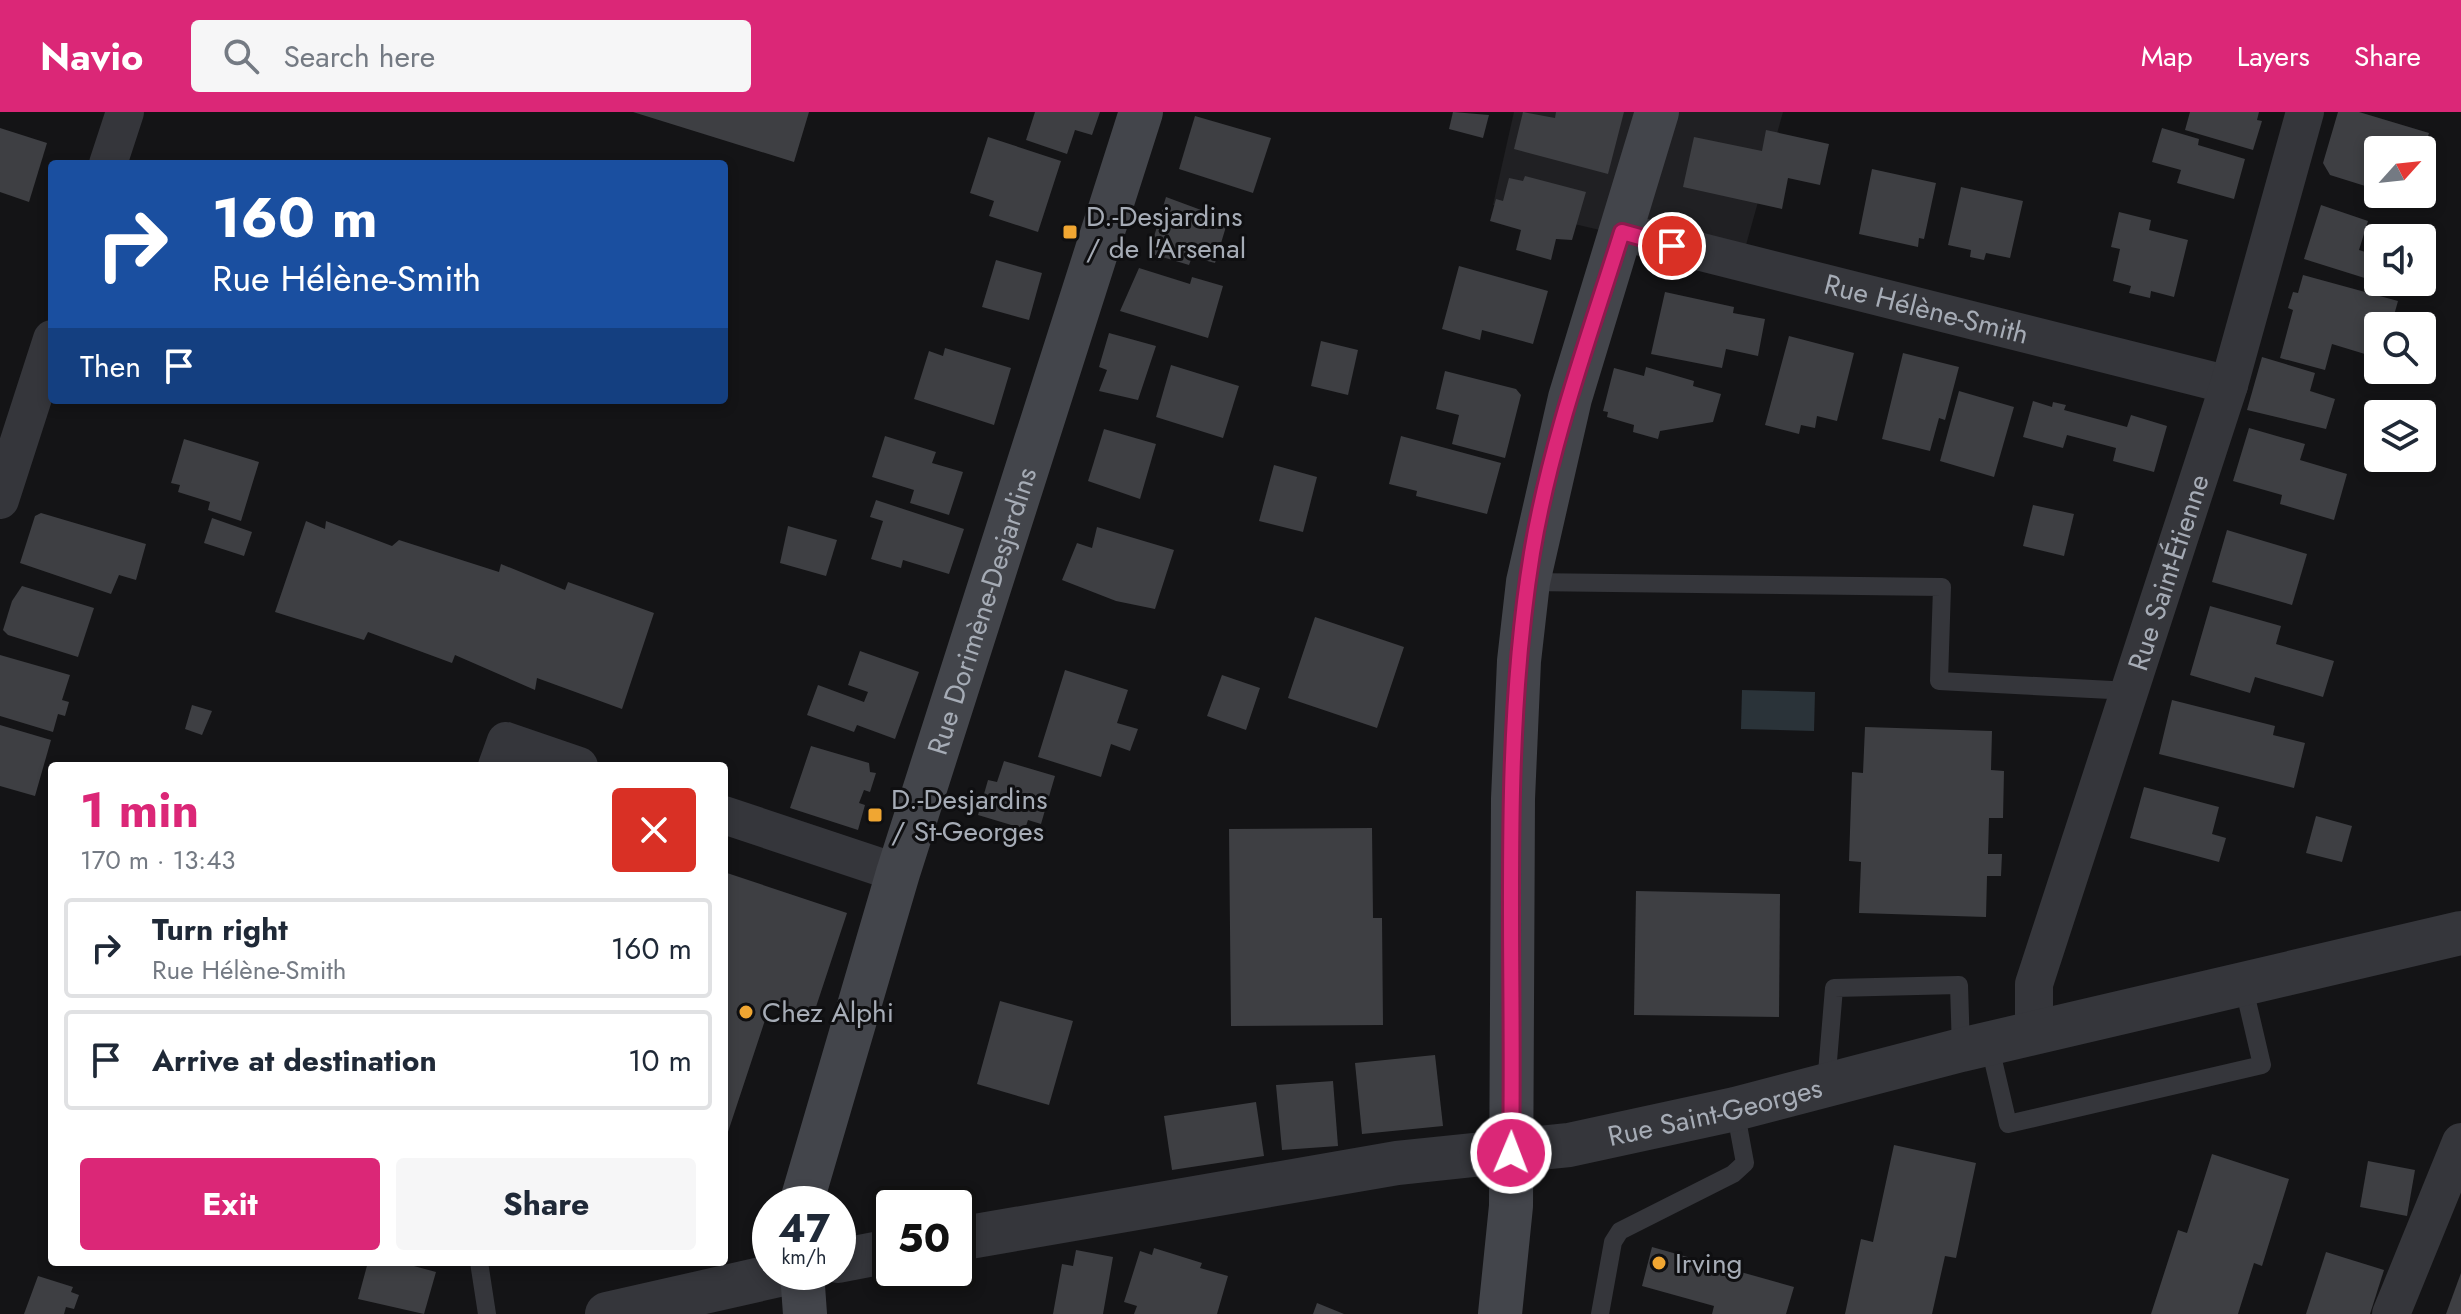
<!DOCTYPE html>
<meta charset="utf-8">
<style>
:root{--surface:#fff;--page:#f6f6f7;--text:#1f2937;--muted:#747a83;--line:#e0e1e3;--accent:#db2777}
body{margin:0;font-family:Jost,sans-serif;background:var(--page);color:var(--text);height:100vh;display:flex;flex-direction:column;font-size:30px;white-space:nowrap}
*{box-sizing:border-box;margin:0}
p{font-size:26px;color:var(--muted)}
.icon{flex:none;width:44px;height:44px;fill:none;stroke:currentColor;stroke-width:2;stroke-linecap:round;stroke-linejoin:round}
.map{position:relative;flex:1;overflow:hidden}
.drawer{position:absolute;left:48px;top:650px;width:680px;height:504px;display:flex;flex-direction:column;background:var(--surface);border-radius:8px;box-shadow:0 4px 12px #0003}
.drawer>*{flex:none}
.hud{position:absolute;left:48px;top:48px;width:680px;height:244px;border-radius:8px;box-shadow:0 4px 12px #0003;background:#1a4fa0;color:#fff;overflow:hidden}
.needle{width:52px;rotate:63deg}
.fabs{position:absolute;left:2364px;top:24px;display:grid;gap:16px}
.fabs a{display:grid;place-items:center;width:72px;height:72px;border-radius:8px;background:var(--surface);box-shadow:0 4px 12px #0003;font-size:40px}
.speed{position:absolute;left:752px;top:1074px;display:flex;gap:16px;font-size:40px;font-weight:700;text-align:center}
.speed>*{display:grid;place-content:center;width:104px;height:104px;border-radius:50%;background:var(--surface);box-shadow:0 4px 12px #0003;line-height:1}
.speed small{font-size:20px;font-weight:400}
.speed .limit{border:4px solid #111;border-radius:12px;background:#fff;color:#111}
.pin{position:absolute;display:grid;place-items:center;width:68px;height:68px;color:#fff;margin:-34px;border:4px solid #fff;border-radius:50%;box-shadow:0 2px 8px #0007}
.me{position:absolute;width:88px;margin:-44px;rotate:1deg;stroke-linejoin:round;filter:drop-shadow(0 0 6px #0008)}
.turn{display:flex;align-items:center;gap:28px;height:168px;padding:0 32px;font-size:36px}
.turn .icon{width:104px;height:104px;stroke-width:2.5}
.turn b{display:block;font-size:56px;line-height:68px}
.then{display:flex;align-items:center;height:76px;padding:0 32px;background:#0003;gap:16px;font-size:30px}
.round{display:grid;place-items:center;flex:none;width:84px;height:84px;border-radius:8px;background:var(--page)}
.head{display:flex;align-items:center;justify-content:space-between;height:136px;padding:0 32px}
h1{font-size:48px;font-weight:700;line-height:60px;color:var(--accent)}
.cta{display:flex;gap:16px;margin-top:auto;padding:16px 32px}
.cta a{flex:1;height:92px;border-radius:8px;background:var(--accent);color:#fff;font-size:32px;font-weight:700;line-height:92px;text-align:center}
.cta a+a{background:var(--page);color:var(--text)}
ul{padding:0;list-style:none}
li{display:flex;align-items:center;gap:24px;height:100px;margin:0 16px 12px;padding:0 16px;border:4px solid var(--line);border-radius:8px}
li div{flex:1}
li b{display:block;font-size:30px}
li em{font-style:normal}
header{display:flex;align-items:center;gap:48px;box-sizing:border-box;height:112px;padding:0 40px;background:var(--accent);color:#fff}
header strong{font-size:38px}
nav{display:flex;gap:44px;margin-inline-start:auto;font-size:28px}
.search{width:560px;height:72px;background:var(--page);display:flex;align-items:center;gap:20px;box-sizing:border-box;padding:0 28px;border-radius:8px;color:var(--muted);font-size:30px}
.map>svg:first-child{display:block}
.built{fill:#202023}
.water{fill:#2a3339}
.building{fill:#3e3f43}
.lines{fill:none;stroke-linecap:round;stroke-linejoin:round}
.service{stroke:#35363b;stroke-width:18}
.minor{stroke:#35363b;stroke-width:38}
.tertiary{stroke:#35363b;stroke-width:44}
.secondary{stroke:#43454b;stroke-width:44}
.route-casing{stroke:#8e194d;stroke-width:20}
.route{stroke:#db2777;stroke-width:14}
.poi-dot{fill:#f0a632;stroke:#0f0f11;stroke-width:3}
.labels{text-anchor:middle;stroke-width:6;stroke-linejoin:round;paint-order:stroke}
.poi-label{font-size:28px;fill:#a6acb6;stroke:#0f0f11;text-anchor:start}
.street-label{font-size:28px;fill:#a6acb6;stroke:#0f0f11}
</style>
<header>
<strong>Navio</strong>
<div class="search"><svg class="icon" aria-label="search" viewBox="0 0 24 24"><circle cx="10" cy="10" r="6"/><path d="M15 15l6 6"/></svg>Search here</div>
<nav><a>Map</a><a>Layers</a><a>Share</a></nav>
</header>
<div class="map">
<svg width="2461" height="1202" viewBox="0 0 2461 1202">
<rect width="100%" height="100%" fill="#141416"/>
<path class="built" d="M1514,0H1783L1741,151L1493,93Z"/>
<path class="water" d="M1742,578L1815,580L1814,619L1741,617Z"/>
<g class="building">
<path d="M633,0H809L794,50Z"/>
<path d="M1035,0H1100L1092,23L1075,18L1067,42L1026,28Z"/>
<path d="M1453,0L1489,3L1483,26L1449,17Z"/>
<path d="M1523,0L1555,6L1556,0H1624L1608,62L1514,37Z"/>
<path d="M2190,0H2259L2257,8L2262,9L2253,38L2185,18Z"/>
<path d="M2338,0H2359L2429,21L2424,38H2378V78L2330,63L2323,51Z"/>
<path d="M1195,4L1271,26L1253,81L1179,57Z"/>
<path d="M0,16L47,31L29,90L0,80Z"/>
<path d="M2162,16L2199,27L2198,33L2245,47L2234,87L2177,71L2181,58L2152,50Z"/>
<path d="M1766,18L1829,32L1820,73L1788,66L1782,97L1683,75L1694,25L1762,39Z"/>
<path d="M988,25L1061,49L1038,120L989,104L994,89L970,81Z"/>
<path d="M1872,57L1936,71L1924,127L1919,126L1918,135L1859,122Z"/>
<path d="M1525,64L1586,80L1572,128L1556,127L1551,148L1516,138L1521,118L1490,109L1496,87L1503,89L1509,66L1523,69Z"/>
<path d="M1961,75L2023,89L2010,146L1986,141L1984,148L1970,145L1971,138L1948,133Z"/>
<path d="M1166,85L1228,108L1215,151L1192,145L1189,153L1149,141Z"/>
<path d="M2321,93L2368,109L2359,138L2378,144L2371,168L2304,147Z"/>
<path d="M2119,100L2151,108L2149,118L2188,128L2174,185L2151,179L2150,186L2129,181L2131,174L2113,169L2120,137L2111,135Z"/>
<path d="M996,148L1042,161L1029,208L982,195Z"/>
<path d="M1459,154L1548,179L1533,232L1482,218L1480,228L1442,217Z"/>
<path d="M1139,156L1190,172L1192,165L1223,174L1208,226L1120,199Z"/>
<path d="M2303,163L2398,189L2391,214H2378V246L2332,232L2325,258L2280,246L2293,198L2288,196L2293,180L2298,181Z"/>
<path d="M1665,180L1734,195L1733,201L1765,207L1758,244L1726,237L1722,256L1651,242Z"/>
<path d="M1109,221L1156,234L1138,288L1099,279L1107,258L1099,255Z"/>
<path d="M1789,224L1854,241L1837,309L1817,304L1815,316L1801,313L1799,322L1765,313Z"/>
<path d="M1321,229L1358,238L1348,283L1311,274Z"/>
<path d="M945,236L1011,256L994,313L914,287L929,239L943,244Z"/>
<path d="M1903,241L1959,255L1945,308L1939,306L1930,339L1882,327Z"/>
<path d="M2262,245L2315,261L2310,279L2335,287L2326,317L2247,298Z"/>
<path d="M1171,253L1239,274L1223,326L1156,305Z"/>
<path d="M1646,255L1694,269L1693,274L1721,282L1713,310L1660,319L1658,327L1633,320L1634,313L1607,305L1608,300L1603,299L1614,256L1644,264Z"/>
<path d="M1445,259L1516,277L1521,283L1505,346L1452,332L1459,303L1436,297Z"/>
<path d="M1959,279L2014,295L1994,365L1940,349Z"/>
<path d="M2033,289L2052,295L2053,290L2066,293L2064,298L2127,315L2131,303L2167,314L2154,360L2113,349L2116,336L2067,323L2063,336L2023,325Z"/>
<path d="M2249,316L2305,332L2300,348L2347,362L2334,408L2280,392L2282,383L2233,369Z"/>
<path d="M1104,317L1156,332L1140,387L1088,369Z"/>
<path d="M885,324L936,340L932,351L963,360L949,403L910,391L914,378L872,365Z"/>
<path d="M1401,324L1501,351L1487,402L1416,384L1417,379L1389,372Z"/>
<path d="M184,327L259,350L241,409L208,398L210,390L178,380L180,373L171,371Z"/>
<path d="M1274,353L1317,365L1303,420L1259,409Z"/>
<path d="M876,388L964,417L949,462L903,448L901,456L871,447L883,409L870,405Z"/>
<path d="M2033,393L2074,402L2064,444L2023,434Z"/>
<path d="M41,401L146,432L136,468L119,463L111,482L20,451L35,404Z"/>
<path d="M212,406L252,420L244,444L204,431Z"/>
<path d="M306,409L325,417L326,409L392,434L399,428L499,460L501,452L565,478L568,470L654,501L622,597L537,566L535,578L455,543L452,551L368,520L364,528L275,500Z"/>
<path d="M788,414L837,428L826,464L780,451Z"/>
<path d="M1097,415L1174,438L1155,497L1116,489L1062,468L1077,431L1092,436Z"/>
<path d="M2227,418L2307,442L2292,493L2212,470Z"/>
<path d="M22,474L94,496L78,545L8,523L3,518L12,489Z"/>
<path d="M2210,494L2281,514L2276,532L2334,549L2323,585L2255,565L2250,581L2190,563Z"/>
<path d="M1315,505L1404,535L1377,616L1288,586Z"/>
<path d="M860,539L919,560L895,627L857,613L854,620L807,603L818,573L864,590L868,580L848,573Z"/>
<path d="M0,543L70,563L62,588L69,590L65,604L58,602L53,620L0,604Z"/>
<path d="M1065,558L1128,578L1117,611L1138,617L1130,639L1111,632L1101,665L1038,645Z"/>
<path d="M1222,563L1260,576L1246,618L1207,604Z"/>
<path d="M2172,588L2275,614L2273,623L2305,631L2294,676L2159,642Z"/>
<path d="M192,593L212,599L202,623L185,617Z"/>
<path d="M0,613L51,628L35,684L0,674Z"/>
<path d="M1865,615L1992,619L1991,658L2004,659L2003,706H1989L1988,742H2002L2001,764H1987L1986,805L1859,801L1861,750L1849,749L1852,660L1863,661Z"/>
<path d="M811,634L869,651L870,660L876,661L870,680L864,678L859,691L865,693L858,718L790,696Z"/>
<path d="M1004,649L1055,664L1041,712L1028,708L1025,717L978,703L988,668L997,670Z"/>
<path d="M2144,675L2219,695L2212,722L2226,726L2219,750L2130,726Z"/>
<path d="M2316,704L2352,714L2342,750L2306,741Z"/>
<path d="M1372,716L1373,806H1382L1383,913L1231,914L1229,717Z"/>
<path d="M724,760L847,801L812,907L770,893L725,1029Z"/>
<path d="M1636,779L1780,782L1779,905L1634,903Z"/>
<path d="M1000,889L1073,909L1049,993L977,972Z"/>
<path d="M1435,943L1443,1014L1362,1022L1355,951Z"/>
<path d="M1333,969L1338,1034L1282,1038L1276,973Z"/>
<path d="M1256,990L1264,1044L1172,1058L1164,1004Z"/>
<path d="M1894,1033L1976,1051L1956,1146L1945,1144L1932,1202H1845L1861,1127L1873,1130Z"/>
<path d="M2212,1042L2289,1067L2262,1154L2254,1151L2238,1202H2151L2178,1118L2187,1121Z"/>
<path d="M2368,1049L2415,1058L2407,1104L2360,1095Z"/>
<path d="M1652,1135L1794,1175L1786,1202H1712L1714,1194L1642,1174Z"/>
<path d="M1154,1136L1202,1151L1200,1156L1228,1164L1217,1202H1134L1137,1194L1124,1190L1140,1139L1152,1143Z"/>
<path d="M1076,1138L1113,1145L1103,1202H1053L1062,1152L1073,1154Z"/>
<path d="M2326,1140L2384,1158L2370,1202H2306Z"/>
<path d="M368,1150H399L436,1160L424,1202L358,1187Z"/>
<path d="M2461,1161V1202H2446Z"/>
<path d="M38,1164L73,1175L71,1180L79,1183L74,1197L66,1195L64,1202H24Z"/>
<path d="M1317,1191L1344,1202H1313Z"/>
</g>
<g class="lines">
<g class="service">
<path d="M1528,470L1942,475L1939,569L2130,579"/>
<path d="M1989,931L2008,1012L2262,953L2243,872"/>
<path d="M1826,973L1834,876L1959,873L1961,938"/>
<path d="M479,1150L487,1202"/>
<path d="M1600,1202L1613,1130L1620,1119L1733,1062L1745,1051L1735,997"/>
</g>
<g class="minor">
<path d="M108,52L125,0"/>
<path id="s1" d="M1622,120L2229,273"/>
<path d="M0,388L52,227"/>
<path d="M497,654L506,629L579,654"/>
<path d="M724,703L898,761"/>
<path id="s2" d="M2034,921V872L2229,273L2305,0"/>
<path d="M2391,1202L2461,1030"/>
</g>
<g class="tertiary">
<path id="s3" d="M958,1127L1397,1051L1569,1033L1735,997L1961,938L2461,821"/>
<path d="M838,1149L890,1139"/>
<path d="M607,1202L792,1160"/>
</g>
<g class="secondary">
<path id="s4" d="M801,1092L898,761L1141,0"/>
<path d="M802,1160L805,1202"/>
<path d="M1500,1202L1511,1094L1513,687L1519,549L1528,470L1570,286L1657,0"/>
</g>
</g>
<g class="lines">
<defs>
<path id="route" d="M1511,1041C1515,842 1500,638 1532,441C1550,332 1589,225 1622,120L1672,134"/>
</defs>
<use href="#route" class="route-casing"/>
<use href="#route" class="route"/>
</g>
<g class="poi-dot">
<rect x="1062" y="112" width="16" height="16" rx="4"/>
<rect x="867" y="695" width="16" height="16" rx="4"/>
<circle cx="746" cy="900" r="8"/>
<circle cx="1659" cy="1151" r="8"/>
</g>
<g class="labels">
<g class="poi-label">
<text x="1086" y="114">D.-Desjardins<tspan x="1086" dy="32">/ de l'Arsenal</tspan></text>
<text x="891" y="697">D.-Desjardins<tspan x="891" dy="32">/ St-Georges</tspan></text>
<text x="762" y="910">Chez Alphi</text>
<text x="1675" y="1161">Irving</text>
</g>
<g class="street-label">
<text dy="10" stroke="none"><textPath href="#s1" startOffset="314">Rue Hélène-Smith</textPath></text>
<text dy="10" stroke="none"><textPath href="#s2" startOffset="482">Rue Saint-Étienne</textPath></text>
<text dy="10" stroke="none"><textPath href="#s4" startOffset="620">Rue Dorimène-Desjardins</textPath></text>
<text dy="10" stroke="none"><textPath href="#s3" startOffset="768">Rue Saint-Georges</textPath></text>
</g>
</g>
</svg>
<div class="fabs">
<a><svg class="needle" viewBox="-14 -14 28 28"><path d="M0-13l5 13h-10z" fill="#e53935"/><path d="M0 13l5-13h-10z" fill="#747a83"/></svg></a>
<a><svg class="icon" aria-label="sound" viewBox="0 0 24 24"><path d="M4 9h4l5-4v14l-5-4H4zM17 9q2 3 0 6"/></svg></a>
<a><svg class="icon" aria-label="search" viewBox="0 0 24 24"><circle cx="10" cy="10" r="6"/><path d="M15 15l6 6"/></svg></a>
<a><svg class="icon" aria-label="layers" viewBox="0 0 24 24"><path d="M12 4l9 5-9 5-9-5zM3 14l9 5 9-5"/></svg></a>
</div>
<div class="speed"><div>47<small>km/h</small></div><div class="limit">50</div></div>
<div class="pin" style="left:1672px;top:134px;background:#d93025"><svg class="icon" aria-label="arrive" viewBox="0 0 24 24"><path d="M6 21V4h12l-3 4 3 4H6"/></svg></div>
<svg class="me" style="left:1511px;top:1041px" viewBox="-20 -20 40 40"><circle r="17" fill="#db2777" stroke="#fff" stroke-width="3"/><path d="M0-11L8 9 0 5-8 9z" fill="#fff"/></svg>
<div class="hud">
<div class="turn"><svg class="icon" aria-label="right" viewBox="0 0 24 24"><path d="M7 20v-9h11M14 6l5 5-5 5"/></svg><div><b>160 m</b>Rue Hélène-Smith</div></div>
<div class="then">Then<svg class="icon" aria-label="arrive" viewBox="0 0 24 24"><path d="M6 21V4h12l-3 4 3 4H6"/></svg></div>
</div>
<section class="drawer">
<div class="head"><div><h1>1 min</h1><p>170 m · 13:43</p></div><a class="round" style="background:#d93025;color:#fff"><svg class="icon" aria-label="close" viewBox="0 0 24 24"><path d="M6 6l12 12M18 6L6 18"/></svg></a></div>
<ul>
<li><svg class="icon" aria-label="right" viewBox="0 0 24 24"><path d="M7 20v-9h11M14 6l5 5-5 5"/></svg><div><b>Turn right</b><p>Rue Hélène-Smith</p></div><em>160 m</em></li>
<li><svg class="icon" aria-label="arrive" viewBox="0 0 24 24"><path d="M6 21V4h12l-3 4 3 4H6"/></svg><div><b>Arrive at destination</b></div><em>10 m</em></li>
</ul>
<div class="cta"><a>Exit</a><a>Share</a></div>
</section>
</div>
